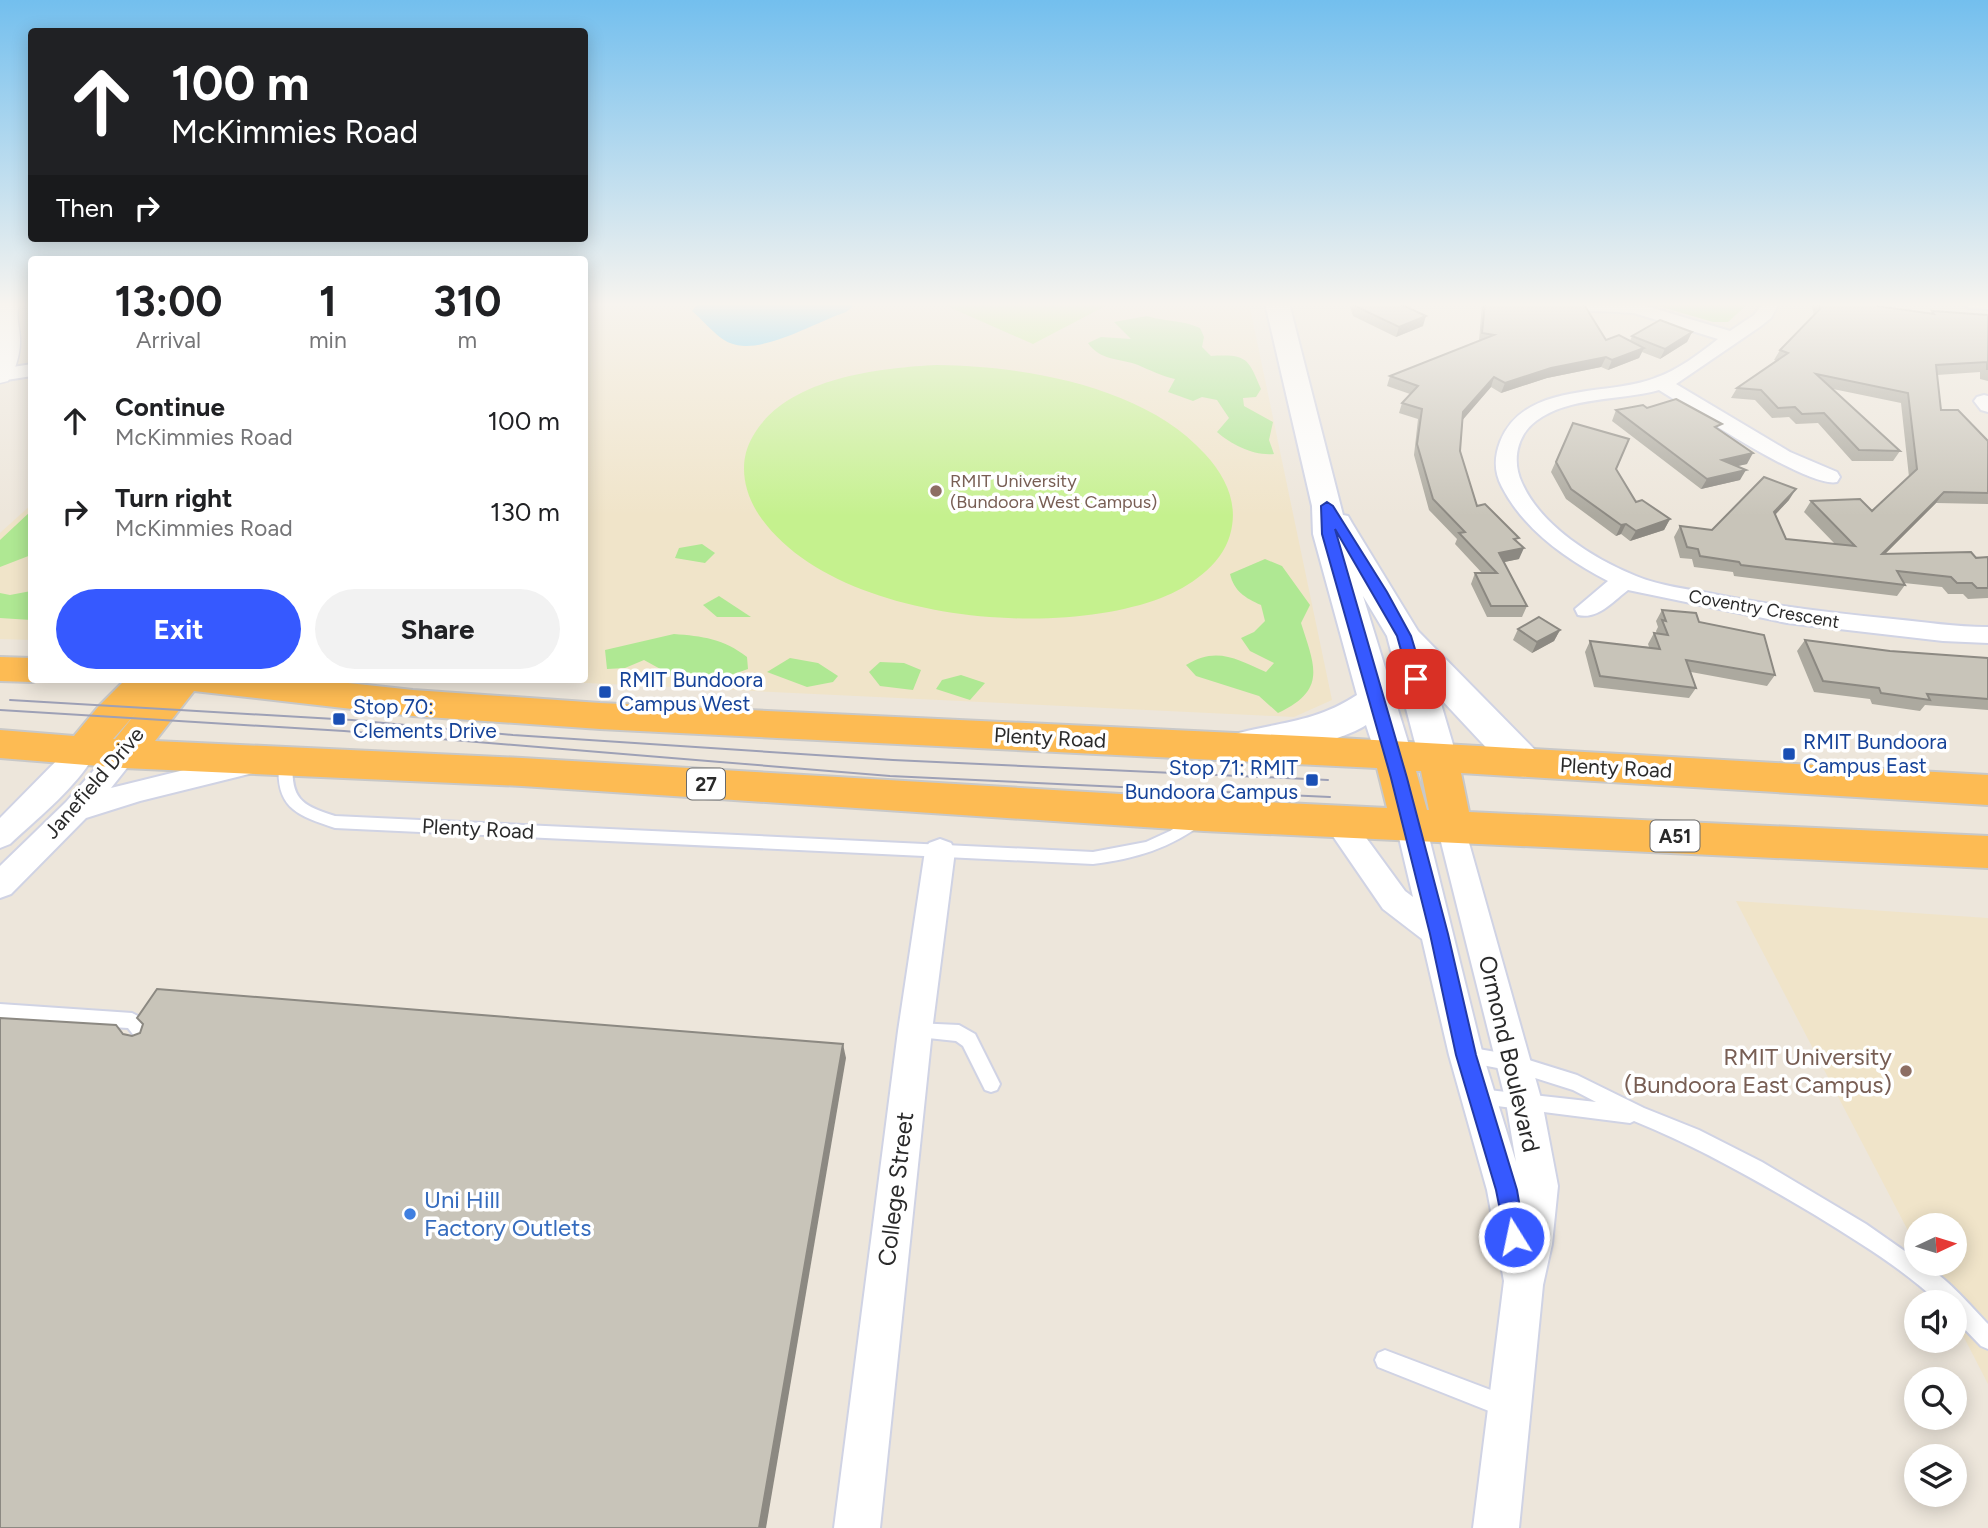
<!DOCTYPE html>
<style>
:root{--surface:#fff;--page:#f2f2f2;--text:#202124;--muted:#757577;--accent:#3659ff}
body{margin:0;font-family:Figtree,sans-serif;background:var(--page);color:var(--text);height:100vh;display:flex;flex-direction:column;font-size:26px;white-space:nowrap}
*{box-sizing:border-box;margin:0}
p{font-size:23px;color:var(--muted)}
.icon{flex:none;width:38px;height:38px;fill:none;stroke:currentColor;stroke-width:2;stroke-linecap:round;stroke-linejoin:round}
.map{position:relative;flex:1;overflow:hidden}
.sheet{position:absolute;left:28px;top:256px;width:560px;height:427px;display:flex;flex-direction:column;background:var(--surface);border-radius:7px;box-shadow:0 4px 18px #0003}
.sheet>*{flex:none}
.hud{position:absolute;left:28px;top:28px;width:560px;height:214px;border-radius:7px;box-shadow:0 4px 18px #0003;background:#202124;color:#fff;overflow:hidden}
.needle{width:46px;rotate:86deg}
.fabs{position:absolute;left:1904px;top:1213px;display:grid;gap:14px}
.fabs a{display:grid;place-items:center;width:63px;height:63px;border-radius:50%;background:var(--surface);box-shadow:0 4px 18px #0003;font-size:35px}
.pin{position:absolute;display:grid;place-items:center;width:60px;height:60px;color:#fff;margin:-30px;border-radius:14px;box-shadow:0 4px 10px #0006}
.me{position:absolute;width:77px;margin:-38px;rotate:350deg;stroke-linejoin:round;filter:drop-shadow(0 0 5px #0008)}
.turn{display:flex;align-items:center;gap:24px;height:147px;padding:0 28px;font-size:32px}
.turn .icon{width:91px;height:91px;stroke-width:2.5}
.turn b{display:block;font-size:49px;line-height:60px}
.then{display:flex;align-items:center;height:66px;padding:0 28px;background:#0003;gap:14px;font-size:26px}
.eta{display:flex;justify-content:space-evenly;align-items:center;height:119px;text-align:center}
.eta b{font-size:42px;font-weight:700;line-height:49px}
.button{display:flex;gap:14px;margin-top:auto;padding:14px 28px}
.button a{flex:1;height:80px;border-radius:42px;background:var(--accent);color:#fff;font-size:28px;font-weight:700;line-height:80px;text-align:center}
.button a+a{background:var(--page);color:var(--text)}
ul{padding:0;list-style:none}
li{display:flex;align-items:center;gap:21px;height:91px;padding:0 28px}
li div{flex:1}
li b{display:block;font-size:26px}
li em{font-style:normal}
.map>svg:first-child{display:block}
.education{fill:#f0e4c9}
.green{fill:#afe893}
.pitch{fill:#c5f18e}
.water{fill:#65cff8}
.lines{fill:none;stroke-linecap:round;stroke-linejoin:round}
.service-casing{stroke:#d0d3e4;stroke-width:4}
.minor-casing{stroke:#d0d3e4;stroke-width:4}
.tertiary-casing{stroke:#d0d3e4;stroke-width:3}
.secondary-casing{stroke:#d0d3e4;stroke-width:4}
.trunk-casing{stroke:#c8c8c8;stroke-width:4}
.service{fill:#fff;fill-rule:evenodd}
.minor{fill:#fff;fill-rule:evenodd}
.tertiary{fill:#fff;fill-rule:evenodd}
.secondary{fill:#fff;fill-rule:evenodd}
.trunk{fill:#fdbb53;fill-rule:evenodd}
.tram{stroke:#9da0b6;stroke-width:2}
.wall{fill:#aca99f}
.shaded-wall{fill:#8c8982}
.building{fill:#c8c4b9;stroke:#8c8982;stroke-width:2}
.route{fill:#3659ff;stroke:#233aa6;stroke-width:2}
.education-dot{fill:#8d6e63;stroke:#fff;stroke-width:2.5}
.transit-dot{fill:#1a4fb4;stroke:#fff;stroke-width:2.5}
.shop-dot{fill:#3f7fe0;stroke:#fff;stroke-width:2.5}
.labels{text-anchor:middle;stroke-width:7;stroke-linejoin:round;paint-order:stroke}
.far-education-label{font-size:18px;fill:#785e54;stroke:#fff;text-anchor:start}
.far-street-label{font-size:18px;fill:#2a2a2a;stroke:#fff}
.shield{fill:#fff;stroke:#6a6a6a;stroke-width:2}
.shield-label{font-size:19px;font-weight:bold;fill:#2a2a2a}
.transit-label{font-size:21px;fill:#164399;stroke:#fff;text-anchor:start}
.street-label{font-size:21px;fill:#2a2a2a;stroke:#fff}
.near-street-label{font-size:24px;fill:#2a2a2a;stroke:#fff}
.near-education-label{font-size:24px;fill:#785e54;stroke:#fff;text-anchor:end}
.near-shop-label{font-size:24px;fill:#366cbe;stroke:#fff;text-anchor:start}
</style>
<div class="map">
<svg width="1988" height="1528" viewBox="0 0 1988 1528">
<rect width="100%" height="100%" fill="#ede6db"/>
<g class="education">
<path d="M585,303H1249L1332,700L1294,717L502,679H584Z"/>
<path d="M31,505V640L0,639V533Z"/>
<path d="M1736,901L1988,918V1384L1955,1320V1302H1945L1925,1264H1955V1225H1916V1246Z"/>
</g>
<g class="green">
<path d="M1648,303H1749L1728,322H1713Z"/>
<path d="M1147,316C1166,322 1183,320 1200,328L1204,337L1202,347L1211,356C1248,354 1248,359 1261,389L1256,397L1243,398L1244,406L1273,422L1269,440L1274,454C1254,456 1232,445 1217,432L1229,418L1217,400L1202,397L1193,401L1168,392L1175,379C1161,376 1150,370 1138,365C1120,358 1100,361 1088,343L1101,337L1131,339L1114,322Z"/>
<path d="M31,511V555L0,567V540Z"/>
<path d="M702,544L715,553L705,563L675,558L679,548Z"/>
<path d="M1265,559L1282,566L1310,605L1301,623C1315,667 1327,690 1278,713L1259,696L1196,676L1186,665C1216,646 1237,659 1266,672L1274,663L1250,651L1241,638L1254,632L1265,621L1261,605C1245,598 1234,591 1230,574Z"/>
<path d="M31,591V620L0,618V593L10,595Z"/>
<path d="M719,596L751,617H717L703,605Z"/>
<path d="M674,634C702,636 724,639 747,657L748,669L728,676H673L644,660L625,668L607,669L605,650Z"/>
<path d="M790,658L818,663L838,676L833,682L807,687L767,672Z"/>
<path d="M880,662L904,663L921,670L913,690L880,686L869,672Z"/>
<path d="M961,675L985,683L970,700L936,689L942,680Z"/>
</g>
<g class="pitch">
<path d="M940,303H1111L1033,344Z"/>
<path d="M937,365C1024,366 1144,386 1205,454C1226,477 1239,504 1230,535C1221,566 1189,587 1161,598C1051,640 830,620 759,515C743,491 738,461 753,436C786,378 878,368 937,365Z"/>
</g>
<path class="water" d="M698,303H776L785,305L853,303L852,307L846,312C815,322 761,356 730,343C717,338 703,320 692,311Z"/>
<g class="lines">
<defs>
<g id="service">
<path d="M286,756L293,761C290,798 301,806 335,816L1093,852L1146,842L1170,831L1200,812L1205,814L1207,818L1205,822C1171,848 1135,859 1093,864L335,828C295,815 275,807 279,761Z"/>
<path d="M0,1004L132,1013L138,1016L157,1040L154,1046L148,1048L142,1046L128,1028L0,1020Z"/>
<path d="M915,1023L959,1025L975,1034L1000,1084L997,1090L991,1092L985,1090L963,1046L956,1041L909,1036L906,1031L909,1026Z"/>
<path d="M1467,1047L1513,1055L1577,1075L1644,1108L1699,1130L1762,1162L1866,1224L1916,1259V1264C1936,1264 1974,1310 1988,1324V1349L1981,1346L1955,1319V1302H1938C1902,1268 1857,1241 1815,1215C1754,1179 1700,1148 1634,1121L1630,1123L1474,1103L1471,1097L1474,1091L1480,1089L1596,1102L1573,1090L1513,1071L1461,1061L1458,1055L1461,1049Z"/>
<path d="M1385,1350L1512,1398L1515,1406L1512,1414L1504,1417L1378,1367L1375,1360L1378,1353Z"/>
</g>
<g id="minor">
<path d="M1529,303H1636L1730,331L1754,315L1763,303H1779L1771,318L1761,326L1676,384L1790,452L1837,472L1840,477L1837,482C1808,489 1689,408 1659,390C1620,401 1569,396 1536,421C1516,436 1512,462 1522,483C1541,526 1594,559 1636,576C1660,586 1688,589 1713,594C1773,606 1832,613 1893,619C1924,622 1956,627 1988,627V643L1943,641L1787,623L1628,590C1613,601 1598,620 1578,615L1575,609L1608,581C1567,560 1524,530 1502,487C1494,472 1494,458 1500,442C1524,381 1606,397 1655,378C1678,370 1699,354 1718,339L1634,313L1538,308Z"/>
<path d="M1960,303H1988V309L1969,308Z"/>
<path d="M32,364V376L0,381V369Z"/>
<path d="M1984,395L1988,396V412L1981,410L1974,401L1977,397Z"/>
<path d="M83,741L93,744L97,751C77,787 40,816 10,844L0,848V818L73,744Z"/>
<path d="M124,744L134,747L138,754L111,788L253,753L263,756L267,763L263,770L253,773L140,801L86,818L11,894L0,898V866L66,802L114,747Z"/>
<path d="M1338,810L1348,813L1405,891L1413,897L1396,825L1401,817L1411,814L1421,817L1426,825L1483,1055L1516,1162L1506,1102L1437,826L1442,818L1452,815L1462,818L1542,1102L1558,1186L1552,1244L1543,1285L1519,1528H1473L1504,1281L1487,1190L1449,1055L1422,939L1383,909L1328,829L1323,821L1328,813Z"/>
<path d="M940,839L951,843L955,851L932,1031L880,1528H834L898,1031L925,851L929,843Z"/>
</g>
<path id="tertiary" d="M0,303H20C14,316 21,329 20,343C20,354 15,372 8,381L0,383Z"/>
<path id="secondary" d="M1265,303H1289L1343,515L1348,516L1352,523L1418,631L1538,753L1543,763L1538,773L1524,777L1510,773L1439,697L1457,758L1452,768L1438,772L1424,768L1419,758L1387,636L1363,596L1412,755L1407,765L1393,769L1379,765L1366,725C1343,741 1252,764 1227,756L1221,746L1227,736C1275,722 1313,724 1357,695L1313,534L1312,506Z"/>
<g id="trunk">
<path d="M0,657L32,658V679H43L32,682L0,681Z"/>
<path d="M126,679H311L413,690L600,703L1322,737L1988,775V805L1461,773L1469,812L1988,836V868L1204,831L522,786L124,768L0,758V730L74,736L98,707ZM194,691L413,716L600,729L1377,768L1387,808L1204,799L522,758L155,741ZM136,713L115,739H113ZM1416,771H1421L1429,810H1427Z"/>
</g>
</defs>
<use href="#service" class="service-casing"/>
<use href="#minor" class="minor-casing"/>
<use href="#tertiary" class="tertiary-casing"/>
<use href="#secondary" class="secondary-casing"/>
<use href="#trunk" class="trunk-casing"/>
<use href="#service" class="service"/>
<use href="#minor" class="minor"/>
<use href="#tertiary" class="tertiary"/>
<use href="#secondary" class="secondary"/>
<use href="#trunk" class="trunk"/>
<g class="tram">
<path d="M10,700L352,720L513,735L893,760L1328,780"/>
<path d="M0,710L344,731L890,776L1330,797"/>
</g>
</g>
<g class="wall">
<path d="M1349,303H1398L1423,326L1396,337L1353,316Z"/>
<path d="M1482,303H1574L1606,340L1630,341L1632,336L1692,332L1687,342L1660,359L1642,352L1639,358L1608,370L1601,367L1547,378L1501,393L1491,387L1463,419L1460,451L1477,506L1517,541L1519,559L1504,562L1527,606L1522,617H1487L1471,584L1475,573H1482L1455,544L1457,539L1429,510L1414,455L1418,419L1399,413L1402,403L1410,394L1387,386L1390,376L1479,341Z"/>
<path d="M1811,303H1876L1877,306L1931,313L1932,311L1988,315V381L1980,379V372L1937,375L1941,410L1988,441V504L1936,503L1885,554L1988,557V598L1968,599L1963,594H1948L1942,587L1904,583L1905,585L1897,596L1734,576L1733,572L1694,567L1692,559L1680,558L1674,537L1680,526L1712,530L1789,500L1775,515L1786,539L1835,544L1804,512L1811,501L1872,511L1909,477L1901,403L1833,389L1900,451L1893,461H1852L1818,423L1796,424L1789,417L1772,418L1755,400L1731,398L1737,388L1777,361L1774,360L1780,350L1814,315Z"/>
<path d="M1647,408L1719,430L1747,464L1737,466L1740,480L1701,489L1612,421L1616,410Z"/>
<path d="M1573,423L1616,469L1636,502L1670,519L1664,530L1630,541L1621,534L1616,536L1566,499L1551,472Z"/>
<path d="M1662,610L1699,622L1775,675L1767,686L1691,672L1696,688L1689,698L1594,687L1585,652L1590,641L1649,647L1648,644L1654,633L1657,634L1656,631L1658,627L1656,621Z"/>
<path d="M1518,629L1560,630L1554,641L1532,653L1513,640Z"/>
<path d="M1805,640L1890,651L1988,658V710L1925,705L1920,711L1872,704L1870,699L1814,692L1797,651Z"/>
</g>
<g class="shaded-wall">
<path d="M1426,316L1423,326L1396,337L1399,327Z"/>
<path d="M1692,332L1687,342L1660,359L1665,349Z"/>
<path d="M1644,348L1639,358L1608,370L1612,360Z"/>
<path d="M1606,357L1601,367L1547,378L1501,393L1505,383L1551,368Z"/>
<path d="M1494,377L1491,387L1460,423L1463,412Z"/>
<path d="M1753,453L1747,464L1716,471L1722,460Z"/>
<path d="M1746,470L1740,480L1701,489L1707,479Z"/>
<path d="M1796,489L1789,500L1767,523L1774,512Z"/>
<path d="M1944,492L1936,503L1874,565L1882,554Z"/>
<path d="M1670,519L1664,530L1630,541L1636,531Z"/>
<path d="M1626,524L1621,534L1616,536L1621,525Z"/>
<path d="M1524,548L1519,559L1495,564L1499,553Z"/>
<path d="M1560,630L1554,641L1532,653L1537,642Z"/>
<path d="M843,1044L846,1058L766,1528H759Z"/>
</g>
<g class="building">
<path d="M1354,303H1398L1426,316L1399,327L1355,306Z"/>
<path d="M1485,303H1583L1606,340L1619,335L1644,348L1612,360L1606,357L1551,368L1505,383L1494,377L1463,412L1460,451L1477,506L1485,504L1519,538L1514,539L1524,548L1499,553L1527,606H1491L1475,573H1497L1459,533L1465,532L1433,499L1417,444L1422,409L1402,403L1418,386L1390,376L1494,335L1482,333Z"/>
<path d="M1819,303H1876L1877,306L1934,314L1932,311L1988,315V369H1987V362L1936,365L1941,410H1958L1988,441V493L1944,492L1882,554L1971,552L1976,558L1988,557V588H1977L1972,583H1957L1951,577L1897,571L1905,585L1741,565L1739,562L1700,556L1698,549L1687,547L1680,526L1712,530L1764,477L1796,489L1774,512L1786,539L1855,546L1811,501L1860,499L1872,511L1917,469L1908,393L1816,374L1900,451L1859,450L1824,413L1802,414L1795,407L1778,408L1761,390L1737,388L1788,353L1780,350L1820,309Z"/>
<path d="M1660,320L1692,332L1665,349L1632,336Z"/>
<path d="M1676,399L1722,424L1715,427L1753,453L1722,460L1746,470L1707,479L1616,410L1643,405L1647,408Z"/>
<path d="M1573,423L1629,439L1616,469L1636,502L1642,500L1670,519L1636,531L1626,524L1621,525L1571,489L1556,462Z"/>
<path d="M1662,610L1696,613L1699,622L1764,635L1775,675L1686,660L1696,688L1600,676L1590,641L1660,649L1654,633L1668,635L1662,620L1666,621Z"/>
<path d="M1539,617L1560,630L1537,642L1518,629Z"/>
<path d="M1805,640L1890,651L1988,658V699L1927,694L1930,700L1881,693L1879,688L1823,681Z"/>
<path d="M157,989L843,1044L759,1528H0V1018L116,1025L123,1034L132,1036L140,1033L143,1024L137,1018Z"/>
</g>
<linearGradient id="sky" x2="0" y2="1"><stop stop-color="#73bfee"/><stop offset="0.59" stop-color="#f7f4ef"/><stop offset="1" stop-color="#f7f4ef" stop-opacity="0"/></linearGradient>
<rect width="1988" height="516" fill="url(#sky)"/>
<path class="route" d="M1327,502L1333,506L1387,592L1411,636L1424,679L1416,684L1409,679L1397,636L1335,529L1407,778L1448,934L1476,1055L1517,1190L1525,1237L1522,1245L1514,1248L1507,1245L1496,1190L1456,1055L1430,934L1391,778L1322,534L1321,506Z"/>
<g class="education-dot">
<circle cx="936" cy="491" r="7"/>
<circle cx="1906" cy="1071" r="7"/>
</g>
<g class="transit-dot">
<rect x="598" y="685" width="14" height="14" rx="3.5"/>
<rect x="332" y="712" width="14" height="14" rx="3.5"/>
<rect x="1782" y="747" width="14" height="14" rx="3.5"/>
<rect x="1305" y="773" width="14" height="14" rx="3.5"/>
</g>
<circle class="shop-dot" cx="410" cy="1214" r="7"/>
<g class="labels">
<g class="far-education-label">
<text x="950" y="487">RMIT University<tspan x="950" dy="21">(Bundoora West Campus)</tspan></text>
</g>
<g class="far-street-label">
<text transform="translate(1764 609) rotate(10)" y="6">Coventry Crescent</text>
</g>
<g class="shield">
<rect x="687" y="768.5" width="38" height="31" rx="5"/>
<rect x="1650.5" y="820.5" width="49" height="31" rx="5"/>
</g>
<g class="shield-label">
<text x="706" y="791">27</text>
<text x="1675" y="843">A51</text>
</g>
<g class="transit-label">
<text x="619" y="687">RMIT Bundoora<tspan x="619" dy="24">Campus West</tspan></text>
<text x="353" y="714">Stop 70:<tspan x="353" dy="24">Clements Drive</tspan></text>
<text x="1803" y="749">RMIT Bundoora<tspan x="1803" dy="24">Campus East</tspan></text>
<text x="1298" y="775" text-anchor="end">Stop 71: RMIT<tspan x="1298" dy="24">Bundoora Campus</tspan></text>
</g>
<g class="street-label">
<text transform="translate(1050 738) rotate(3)" y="7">Plenty Road</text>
<text transform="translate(1616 768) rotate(3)" y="7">Plenty Road</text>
<text transform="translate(94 783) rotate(-49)" y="7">Janefield Drive</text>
<text transform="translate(478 829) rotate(3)" y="7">Plenty Road</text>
</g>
<g class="near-street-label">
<text transform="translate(1509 1054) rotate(77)" y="8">Ormond Boulevard</text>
<text transform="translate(896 1189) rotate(-83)" y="8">College Street</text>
</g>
<g class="near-education-label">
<text x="1892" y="1065">RMIT University<tspan x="1892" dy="28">(Bundoora East Campus)</tspan></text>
</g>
<g class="near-shop-label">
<text x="424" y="1208">Uni Hill<tspan x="424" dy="28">Factory Outlets</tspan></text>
</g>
</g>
</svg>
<div class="fabs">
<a><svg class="needle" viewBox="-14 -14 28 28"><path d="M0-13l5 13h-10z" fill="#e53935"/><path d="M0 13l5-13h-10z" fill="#757577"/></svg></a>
<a><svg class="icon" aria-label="sound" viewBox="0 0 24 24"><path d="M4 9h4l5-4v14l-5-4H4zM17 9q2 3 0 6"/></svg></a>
<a><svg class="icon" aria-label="search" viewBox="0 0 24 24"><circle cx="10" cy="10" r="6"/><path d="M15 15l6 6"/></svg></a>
<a><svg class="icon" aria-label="layers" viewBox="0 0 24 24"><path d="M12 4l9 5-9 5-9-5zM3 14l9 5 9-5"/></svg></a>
</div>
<div class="pin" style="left:1416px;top:679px;background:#d93025"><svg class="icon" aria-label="arrive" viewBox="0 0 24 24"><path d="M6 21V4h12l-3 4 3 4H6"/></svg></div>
<svg class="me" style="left:1514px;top:1237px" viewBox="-20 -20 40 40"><circle r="17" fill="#3659ff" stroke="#fff" stroke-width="3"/><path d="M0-11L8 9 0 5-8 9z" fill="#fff"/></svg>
<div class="hud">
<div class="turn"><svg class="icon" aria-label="ahead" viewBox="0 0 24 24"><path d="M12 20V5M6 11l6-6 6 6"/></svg><div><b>100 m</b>McKimmies Road</div></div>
<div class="then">Then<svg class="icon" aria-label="right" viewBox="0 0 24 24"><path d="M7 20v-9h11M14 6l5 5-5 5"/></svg></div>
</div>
<section class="sheet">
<div class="eta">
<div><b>13:00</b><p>Arrival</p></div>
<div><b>1</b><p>min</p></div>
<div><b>310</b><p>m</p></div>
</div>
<ul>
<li><svg class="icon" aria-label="ahead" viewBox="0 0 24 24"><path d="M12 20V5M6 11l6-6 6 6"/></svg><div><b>Continue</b><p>McKimmies Road</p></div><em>100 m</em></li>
<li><svg class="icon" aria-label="right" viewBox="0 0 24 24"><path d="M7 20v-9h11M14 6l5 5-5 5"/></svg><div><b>Turn right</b><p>McKimmies Road</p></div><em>130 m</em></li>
</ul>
<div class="button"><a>Exit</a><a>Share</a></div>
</section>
</div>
